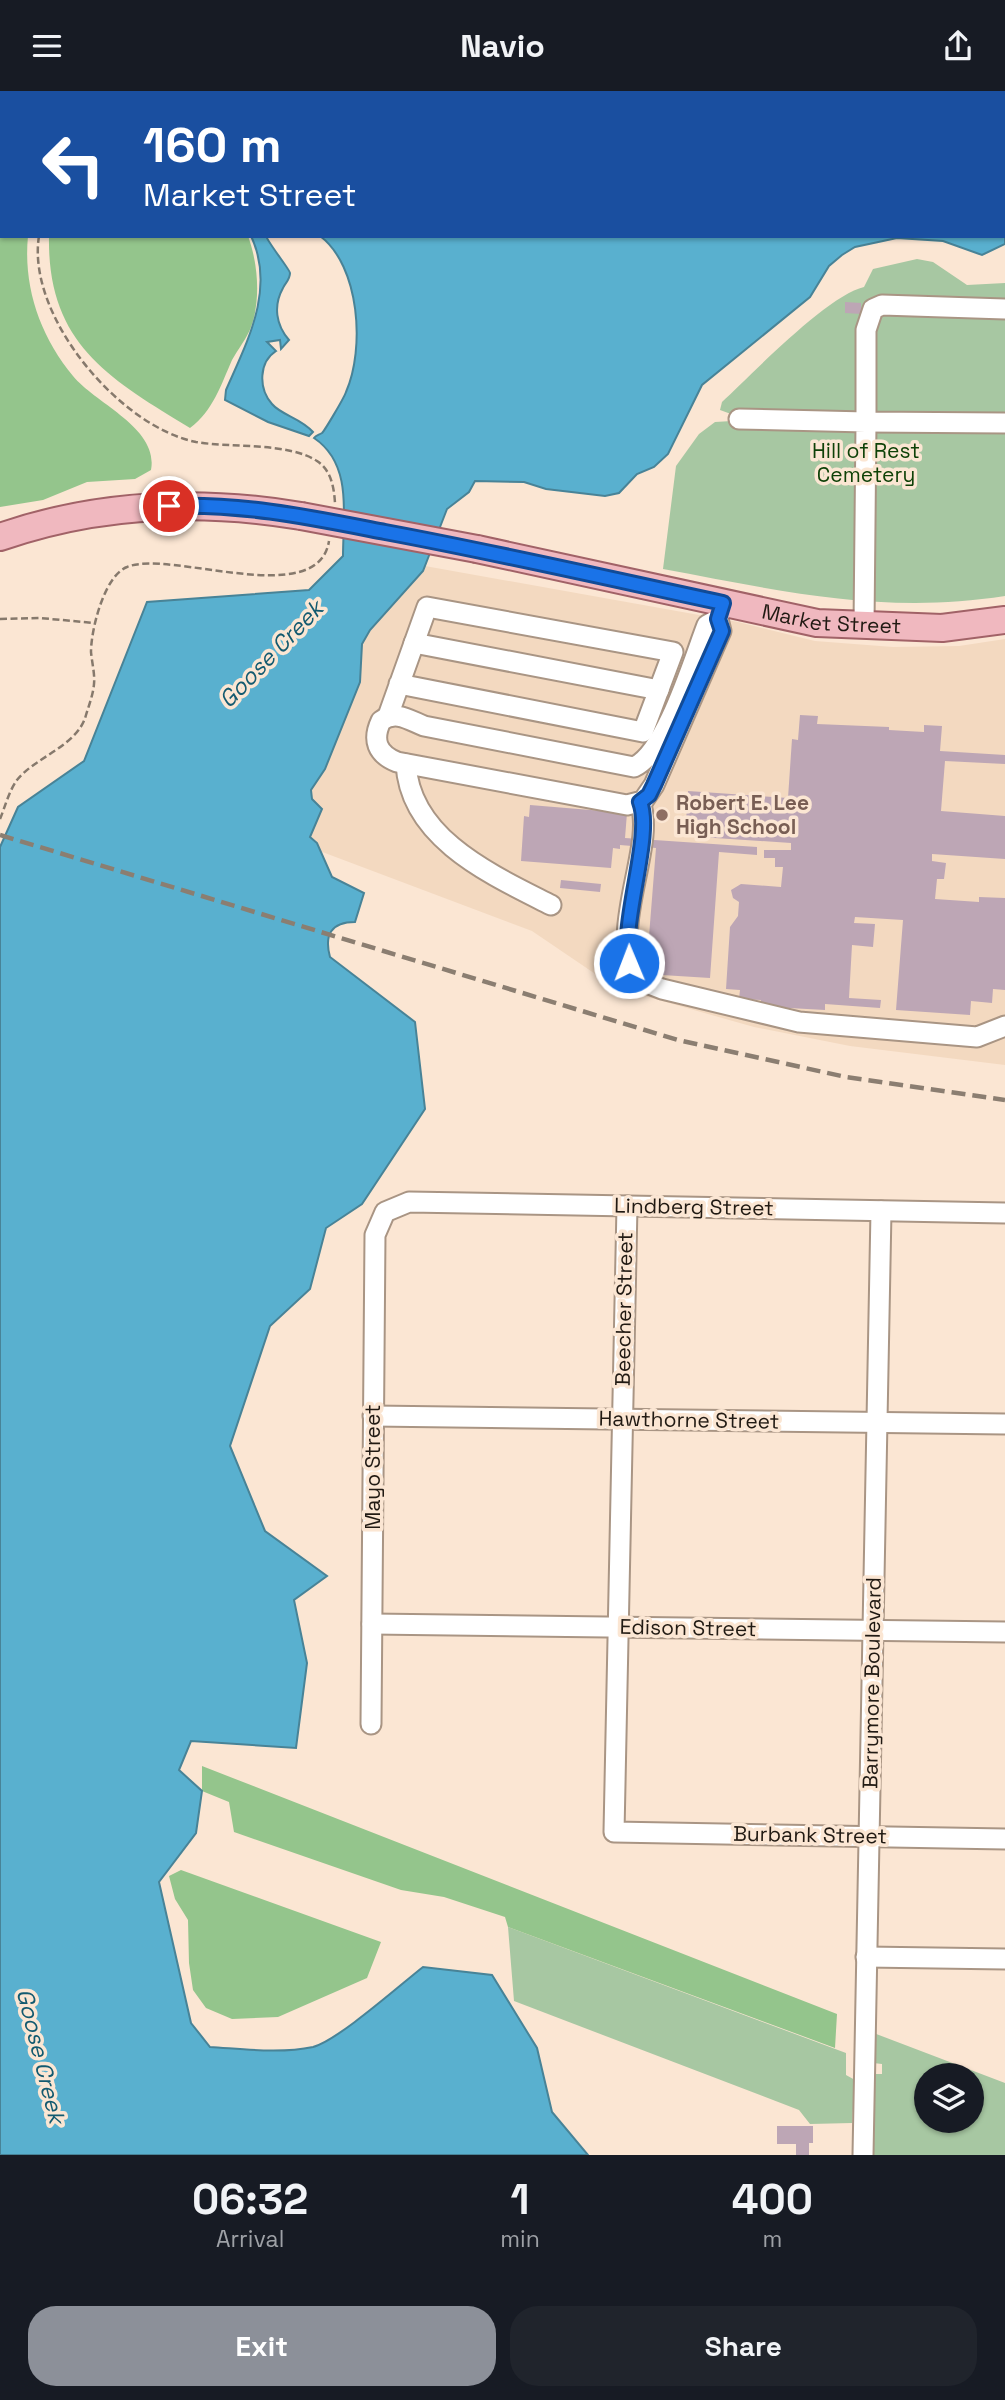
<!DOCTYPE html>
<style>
:root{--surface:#171b24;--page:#20242c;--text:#f1f3f6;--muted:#9ea1a6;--accent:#8c9099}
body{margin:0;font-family:"Space Grotesk",sans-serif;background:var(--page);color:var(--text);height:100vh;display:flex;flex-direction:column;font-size:26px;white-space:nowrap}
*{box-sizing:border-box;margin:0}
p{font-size:23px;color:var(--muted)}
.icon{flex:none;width:38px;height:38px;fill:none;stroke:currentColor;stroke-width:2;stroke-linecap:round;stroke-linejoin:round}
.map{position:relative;height:2064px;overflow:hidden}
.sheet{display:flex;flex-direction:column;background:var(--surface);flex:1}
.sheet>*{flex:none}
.hud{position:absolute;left:0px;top:0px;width:1006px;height:147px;box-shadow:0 2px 5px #0004;background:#1a4fa0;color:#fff;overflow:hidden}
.fabs{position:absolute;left:914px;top:1972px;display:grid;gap:14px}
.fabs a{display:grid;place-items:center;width:70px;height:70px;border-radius:50%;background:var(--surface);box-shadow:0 2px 5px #0004;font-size:35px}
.pin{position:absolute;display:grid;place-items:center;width:60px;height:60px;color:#fff;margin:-30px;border:4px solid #fff;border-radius:50%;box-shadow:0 2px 7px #0007}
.me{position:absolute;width:77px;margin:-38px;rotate:359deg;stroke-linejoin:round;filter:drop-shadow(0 0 5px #0008)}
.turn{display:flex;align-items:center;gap:24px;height:147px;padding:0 28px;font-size:32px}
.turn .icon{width:91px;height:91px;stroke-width:2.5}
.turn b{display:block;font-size:49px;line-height:60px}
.eta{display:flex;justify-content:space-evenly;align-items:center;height:119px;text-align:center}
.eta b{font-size:42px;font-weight:700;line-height:49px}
.button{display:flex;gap:14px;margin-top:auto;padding:14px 28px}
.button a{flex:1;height:80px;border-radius:28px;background:var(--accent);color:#fff;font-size:28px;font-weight:700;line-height:80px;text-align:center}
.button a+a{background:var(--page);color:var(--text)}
header{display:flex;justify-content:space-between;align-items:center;height:91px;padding:0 28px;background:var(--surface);font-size:32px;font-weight:700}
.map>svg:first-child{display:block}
.built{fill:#f3d9c0}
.green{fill:#a7c7a2;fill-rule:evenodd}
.forest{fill:#94c58c}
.water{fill:#59b0cf;stroke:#488397;stroke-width:2}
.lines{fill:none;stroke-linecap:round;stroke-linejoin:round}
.stream{stroke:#488397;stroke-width:4.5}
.building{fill:#bda6b5}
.minor-casing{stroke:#a99584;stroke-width:23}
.major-casing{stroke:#a16267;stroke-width:30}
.path{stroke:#86796c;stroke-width:2.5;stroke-dasharray:7 3.5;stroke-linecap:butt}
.minor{stroke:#fff;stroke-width:19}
.major{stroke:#f0b8bf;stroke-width:26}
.rail{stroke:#8b7e71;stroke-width:4.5;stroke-dasharray:14 7;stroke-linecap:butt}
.major-bridge-casing{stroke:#a16267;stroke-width:30;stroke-linecap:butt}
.major-bridge{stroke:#f0b8bf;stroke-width:26}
.route-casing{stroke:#114b97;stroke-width:18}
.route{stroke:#1a73e8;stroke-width:12}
.education-dot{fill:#8d6e63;stroke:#fbe6d3;stroke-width:2.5}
.labels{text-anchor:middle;stroke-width:7;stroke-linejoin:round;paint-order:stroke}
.park-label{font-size:21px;fill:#0e4107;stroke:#fbe6d3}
.street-label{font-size:21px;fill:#211a13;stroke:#fbe6d3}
.education-label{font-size:21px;font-weight:bold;fill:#785e54;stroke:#fbe6d3;text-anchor:start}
.water-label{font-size:23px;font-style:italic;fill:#135a70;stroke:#fbe6d3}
</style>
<header><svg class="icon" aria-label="menu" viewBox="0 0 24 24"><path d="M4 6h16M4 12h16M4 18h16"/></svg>Navio<svg class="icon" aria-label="share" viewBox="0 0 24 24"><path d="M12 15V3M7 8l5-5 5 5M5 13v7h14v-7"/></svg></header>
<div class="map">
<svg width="1005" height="2064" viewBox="0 0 1005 2064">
<rect width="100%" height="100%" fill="#fbe6d3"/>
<path class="built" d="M425,475L738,531L815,550L893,556L959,555L1005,548V974L850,955L754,936L616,897L532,840L317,759V752L310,746L322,718L311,708V699L325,678L360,591L362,553L381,523Z"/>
<g class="green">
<path d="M917,168L933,171L967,194L1005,192V505C883,524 782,500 663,478L676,375L699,343L715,331L732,330L731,323L720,319L722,311C752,283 828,204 864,196L873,178Z"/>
<path d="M508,1836L846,1962V1984L855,1989L852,2032L810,2033L799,2019L514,1910Z"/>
<path d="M871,1941L1005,1992V2064H870L873,1983H882V1973L873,1972ZM926,1984H971V2030H926Z"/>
</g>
<g class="forest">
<path d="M58,0H420L58,2Z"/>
<path d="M0,82L2,145H28C23,196 40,245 73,285C96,313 159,337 151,379L135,388L87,391L43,409L0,416Z"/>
<path d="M49,145H248C258,172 261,209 251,236C247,247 238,258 232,269C221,294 213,320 190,337C108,287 47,252 49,145Z"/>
<path d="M202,1675L837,1923L835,1957L508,1836L505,1826L444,1806L401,1799L234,1741L229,1711L202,1700Z"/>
<path d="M181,1779L381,1851L367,1887L278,1926L232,1928L206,1917L193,1899L189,1872L188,1829L175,1808L169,1785Z"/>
</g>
<g class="water">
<path d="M431,0H1005V153L982,164L943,150L897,147L855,156L842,164L829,175L810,206L702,294L668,363L654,376L637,383L619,402L605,405L546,398L524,391L475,390L469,401L447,418L423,480L370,539L362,553L360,591L325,678L311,699L312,708L322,718L310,746L317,752L332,786L364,802L355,831C331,831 324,844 330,866L415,931L425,1018L362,1113L326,1137L310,1198L270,1235L230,1355L265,1440L327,1485L294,1509L307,1572L296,1657L191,1650L179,1679L202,1700L196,1742L159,1791L191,1932L210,1956C243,1958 280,1963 313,1956C337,1950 400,1894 423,1876L492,1884L537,1957L552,2021L588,2064H0V756L18,716L84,670L147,511L309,499L343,465C343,425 353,373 314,347C316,344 319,344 322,342C325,339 344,307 346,301C365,258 360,175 320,145H1004V2Z"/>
<path d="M251,145H266C269,153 290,179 290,182C290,189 285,192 283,197C273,215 276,234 289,249L281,258L280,249L267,251L276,260C259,271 258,297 272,313C281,324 301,327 313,341L309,345L268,331L225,309L226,299C247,251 276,198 251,145Z"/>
</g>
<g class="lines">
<path class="stream" d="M0,67L2,68"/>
</g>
<g class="building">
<path d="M845,211L861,212V223L845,222Z"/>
<path d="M800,624L818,625L817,633L889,636V639L924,641V634L942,635L940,660L1005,664V673L945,670L941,720L1005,725V768L932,763V770L946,772L944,788H937L935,808L979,811V806L1005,807V899L993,898L992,912L971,910L970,924L896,919L903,829L855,826L854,832L875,833L873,856L852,854L849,907L881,909L880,917L825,913V919L771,916L760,914L761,909L739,908L740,899L726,898L730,836L738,825L739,811L733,807L731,799L741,793L781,796L783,776H775V767H764V759H791V752L685,745L688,700L788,707L792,648L798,649Z"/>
<path d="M530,714L627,722L625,747L757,756V764L719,761L710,887L646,883L656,757L620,754V758L613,757L611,777L521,770L524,725L529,726Z"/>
<path d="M561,789L601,793L600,801L560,797Z"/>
<path d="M777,2035H813V2052H809V2064H796V2053H777Z"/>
</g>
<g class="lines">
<defs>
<g id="minor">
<path d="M1005,218L882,214L873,218L866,239V331L1005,332"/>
<path d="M739,328L866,331L864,535"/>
<path d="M718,528L707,534C694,567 666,662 634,676L424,635C409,629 396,619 381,630C372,649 377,663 397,671L627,714L643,710L654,694L721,540L718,528L723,512"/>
<path d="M414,552L659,599"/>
<path d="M388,625L427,516L673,561L643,641L399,593"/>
<path d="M406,673C410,748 492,784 551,814"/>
<path d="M640,711C657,755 605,844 639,889L662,898L799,931L977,946L1005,935"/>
<path d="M627,1115L614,1741L1005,1748"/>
<path d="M373,1325L1005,1333"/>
<path d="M372,1533L1005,1541"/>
<path d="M371,1633L375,1144L385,1121L409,1111L1005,1122"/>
<path d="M866,1866L1005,1868"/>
<path d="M863,2064L881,1120"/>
</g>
<g id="major">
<path d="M0,446C98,412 200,408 301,425"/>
<path id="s1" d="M477,458L817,532L942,537L1005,529"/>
</g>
</defs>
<use href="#minor" class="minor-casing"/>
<use href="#major" class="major-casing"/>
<g class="path">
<path d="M55,2V0"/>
<path d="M39,145C26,225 120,336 196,351C230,357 288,351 317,370C331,379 334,396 335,412"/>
<path d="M0,528L40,527L94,532"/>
<path d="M0,728C5,716 9,700 17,689C35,666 78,655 86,624C89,614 93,604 94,593C95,583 92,572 91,561C91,539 104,485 127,476C170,458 318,520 329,450"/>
</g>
<use href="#minor" class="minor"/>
<use href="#major" class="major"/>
<path class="rail" d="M0,744L678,949L846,986L1005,1009"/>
<defs>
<path id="major-bridge" d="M301,425L477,458"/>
</defs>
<use href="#major-bridge" class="major-bridge-casing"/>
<use href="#major-bridge" class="major-bridge"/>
</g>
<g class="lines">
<defs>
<path id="route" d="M169,415C243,412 313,427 385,441C498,462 611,488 723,512L718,528L722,540L654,694L649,704L640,711C653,745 621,827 629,872"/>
</defs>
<use href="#route" class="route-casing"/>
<use href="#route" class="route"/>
</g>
<circle class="education-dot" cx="662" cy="724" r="7"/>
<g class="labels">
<g class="park-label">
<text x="866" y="367">Hill of Rest<tspan x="866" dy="24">Cemetery</tspan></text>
</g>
<g class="street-label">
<text dy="7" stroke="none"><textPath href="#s1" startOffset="362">Market Street</textPath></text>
<text transform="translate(694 1116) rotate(1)" y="7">Lindberg Street</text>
<text transform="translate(624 1218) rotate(-89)" y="7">Beecher Street</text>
<text transform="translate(689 1329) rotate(1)" y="7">Hawthorne Street</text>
<text transform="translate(373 1376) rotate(-90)" y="7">Mayo Street</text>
<text transform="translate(688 1537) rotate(1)" y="7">Edison Street</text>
<text transform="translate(872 1592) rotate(-89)" y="7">Barrymore Boulevard</text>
<text transform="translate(810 1744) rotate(1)" y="7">Burbank Street</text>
</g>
<g class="education-label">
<text x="676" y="719">Robert E. Lee<tspan x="676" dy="24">High School</tspan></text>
</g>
<g class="water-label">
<text transform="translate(271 563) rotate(-46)" y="8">Goose Creek</text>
<text transform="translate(41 1965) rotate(76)" y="8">Goose Creek</text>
</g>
</g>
</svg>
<div class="fabs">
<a><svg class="icon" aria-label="layers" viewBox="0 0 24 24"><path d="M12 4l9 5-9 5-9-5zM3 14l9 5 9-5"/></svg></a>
</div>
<div class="pin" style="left:169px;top:415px;background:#d93025"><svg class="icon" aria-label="arrive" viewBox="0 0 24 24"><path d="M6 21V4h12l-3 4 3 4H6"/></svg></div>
<svg class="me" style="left:629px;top:872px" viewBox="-20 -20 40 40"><circle r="17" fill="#1a73e8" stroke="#fff" stroke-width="3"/><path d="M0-11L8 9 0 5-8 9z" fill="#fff"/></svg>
<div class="hud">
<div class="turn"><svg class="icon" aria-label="left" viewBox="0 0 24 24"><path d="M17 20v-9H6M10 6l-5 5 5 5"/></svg><div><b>160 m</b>Market Street</div></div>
</div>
</div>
<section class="sheet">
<div class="eta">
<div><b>06:32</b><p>Arrival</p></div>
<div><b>1</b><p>min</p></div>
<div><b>400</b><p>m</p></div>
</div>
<div class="button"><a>Exit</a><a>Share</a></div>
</section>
